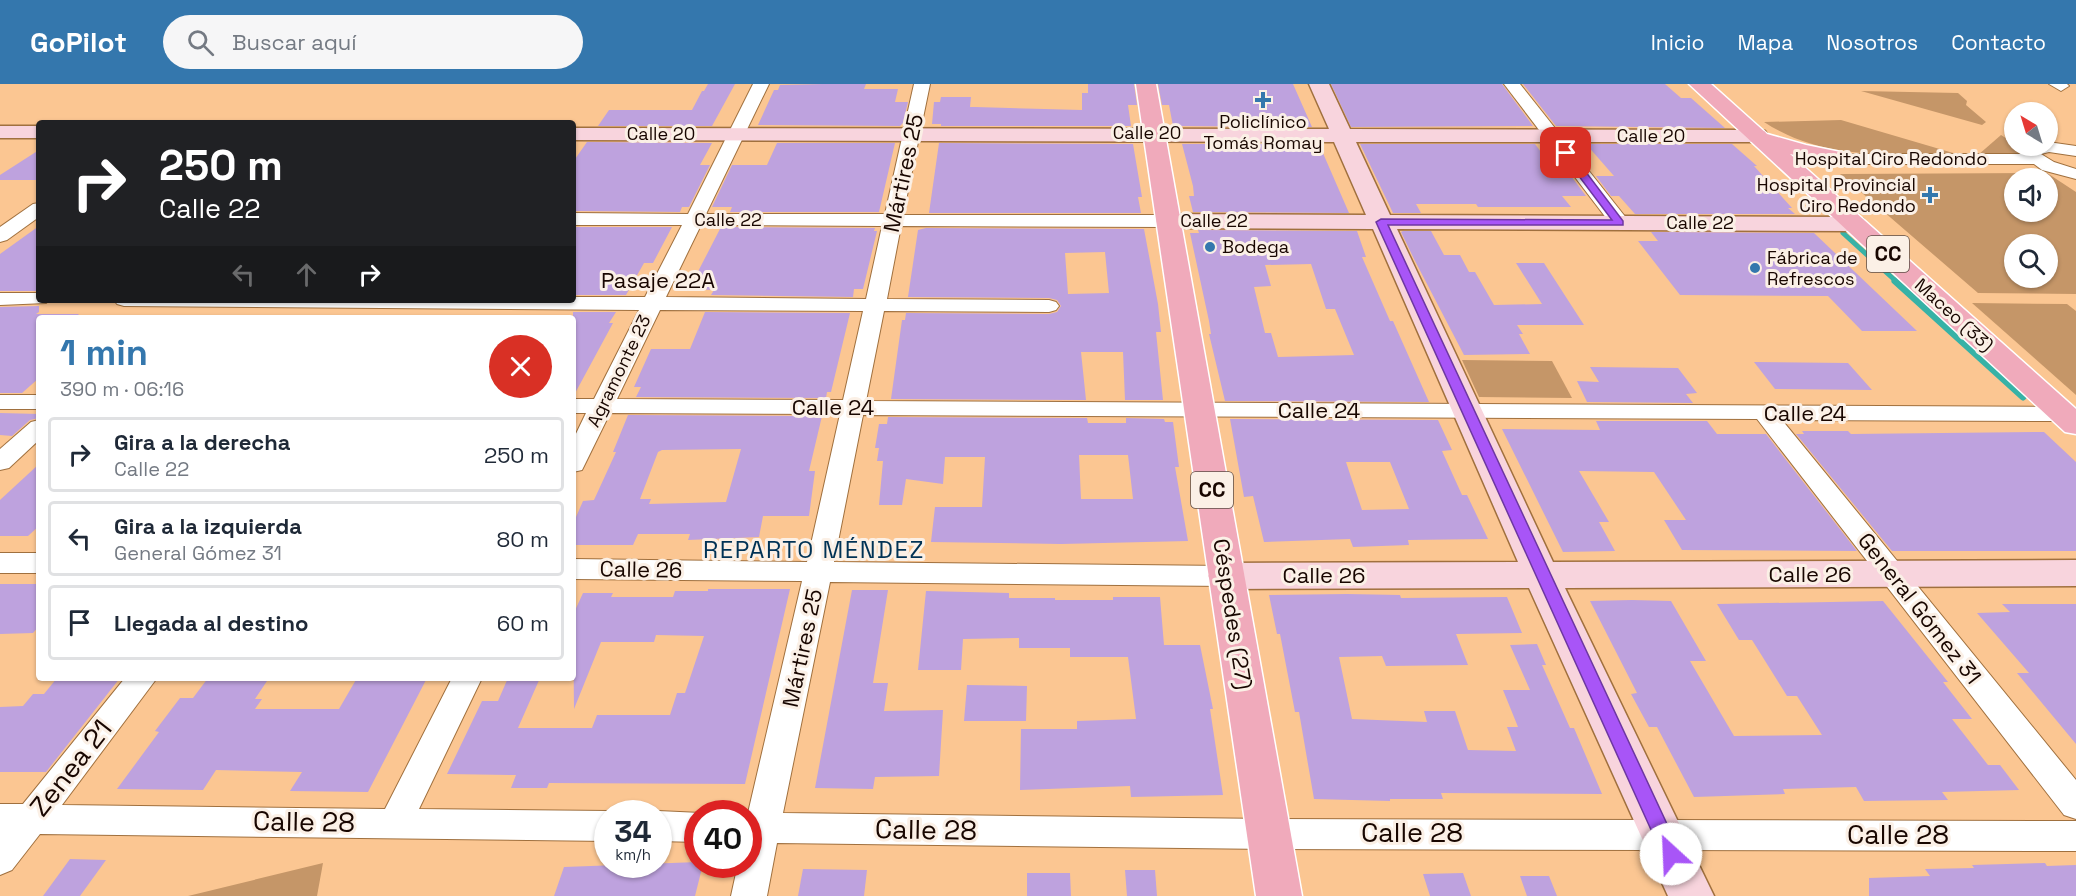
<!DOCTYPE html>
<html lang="es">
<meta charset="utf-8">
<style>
:root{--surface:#fff;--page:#f6f6f7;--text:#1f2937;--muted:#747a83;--line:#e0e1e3;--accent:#3477ad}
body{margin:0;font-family:"Space Grotesk",sans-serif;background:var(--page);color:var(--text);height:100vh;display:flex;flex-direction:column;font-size:22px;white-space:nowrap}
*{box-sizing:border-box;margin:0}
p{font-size:20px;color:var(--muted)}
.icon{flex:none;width:33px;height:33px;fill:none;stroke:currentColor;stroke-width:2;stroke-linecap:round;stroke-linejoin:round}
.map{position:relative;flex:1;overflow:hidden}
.panel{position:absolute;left:36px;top:231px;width:540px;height:366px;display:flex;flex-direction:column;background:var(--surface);border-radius:6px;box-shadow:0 2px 4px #0004}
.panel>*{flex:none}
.guide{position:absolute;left:36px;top:36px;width:540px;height:183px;border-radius:6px;box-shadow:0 2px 4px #0004;background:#202124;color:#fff;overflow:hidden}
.needle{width:39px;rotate:322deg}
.controls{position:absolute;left:2004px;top:18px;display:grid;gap:12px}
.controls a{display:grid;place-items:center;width:54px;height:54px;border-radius:50%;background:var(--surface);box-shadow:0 2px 4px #0004;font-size:30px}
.speed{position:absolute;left:594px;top:716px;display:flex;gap:12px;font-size:30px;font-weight:700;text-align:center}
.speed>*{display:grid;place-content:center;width:78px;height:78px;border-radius:50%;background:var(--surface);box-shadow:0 2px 4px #0004;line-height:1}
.speed small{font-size:15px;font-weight:400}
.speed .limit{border:9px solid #d22;background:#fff;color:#111}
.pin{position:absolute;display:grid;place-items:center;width:51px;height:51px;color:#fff;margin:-26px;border-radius:12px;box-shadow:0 3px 9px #0006}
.me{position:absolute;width:66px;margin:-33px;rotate:335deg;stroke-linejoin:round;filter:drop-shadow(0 0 4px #0008)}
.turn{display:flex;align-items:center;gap:21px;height:126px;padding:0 24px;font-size:27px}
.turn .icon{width:78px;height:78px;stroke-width:2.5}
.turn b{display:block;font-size:42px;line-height:51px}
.lanes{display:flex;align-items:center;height:57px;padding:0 24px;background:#0003;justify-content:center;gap:30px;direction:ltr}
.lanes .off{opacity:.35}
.round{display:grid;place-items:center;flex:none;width:63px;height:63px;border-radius:32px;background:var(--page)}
.overview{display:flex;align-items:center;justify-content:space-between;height:102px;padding:0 24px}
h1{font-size:36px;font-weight:700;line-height:45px;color:var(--accent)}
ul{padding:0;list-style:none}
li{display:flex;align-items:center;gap:18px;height:75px;margin:0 12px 9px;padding:0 12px;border:3px solid var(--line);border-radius:6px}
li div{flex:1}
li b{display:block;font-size:22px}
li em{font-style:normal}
header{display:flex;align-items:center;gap:36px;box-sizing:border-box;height:84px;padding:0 30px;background:var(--accent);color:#fff}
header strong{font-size:28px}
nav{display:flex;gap:33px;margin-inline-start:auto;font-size:21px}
.search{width:420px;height:54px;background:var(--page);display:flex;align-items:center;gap:15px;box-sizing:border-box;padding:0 21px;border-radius:33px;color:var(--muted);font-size:22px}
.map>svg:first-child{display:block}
.green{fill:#c59668;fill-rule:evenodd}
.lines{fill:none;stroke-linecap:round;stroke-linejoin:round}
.stream-far1{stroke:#37b2a6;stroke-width:5}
.stream{stroke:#37b2a6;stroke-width:7}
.building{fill:#bea2de;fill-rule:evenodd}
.street-casing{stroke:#a0703e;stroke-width:2}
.secondary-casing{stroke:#a0703e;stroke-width:3}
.primary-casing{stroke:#fff;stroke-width:3}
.street{fill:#fff;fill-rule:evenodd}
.secondary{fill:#f8d4dd;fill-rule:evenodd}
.primary{fill:#f0aabb;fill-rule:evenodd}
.route{fill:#a855f7;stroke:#6d37a1;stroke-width:1.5}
.poi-dot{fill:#3477ad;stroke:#fbf0e6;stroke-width:2}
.labels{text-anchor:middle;stroke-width:6;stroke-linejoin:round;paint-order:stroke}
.far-poi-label{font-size:18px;fill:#180600;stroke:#fbf0e6;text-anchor:start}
.far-street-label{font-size:18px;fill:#180600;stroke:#fbf0e6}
.shield{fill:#fbf0e6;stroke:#5c4c45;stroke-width:1.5}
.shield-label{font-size:21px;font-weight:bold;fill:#180600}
.street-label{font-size:22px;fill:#180600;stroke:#fbf0e6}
.neighbourhood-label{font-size:24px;letter-spacing:1.5px;fill:#003255;stroke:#fbf0e6}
.near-street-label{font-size:27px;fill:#180600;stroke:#fbf0e6}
</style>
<header>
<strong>GoPilot</strong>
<div class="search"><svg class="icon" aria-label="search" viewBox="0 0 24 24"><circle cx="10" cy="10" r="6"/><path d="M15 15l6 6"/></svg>Buscar aquí</div>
<nav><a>Inicio</a><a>Mapa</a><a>Nosotros</a><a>Contacto</a></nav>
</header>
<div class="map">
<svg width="2076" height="812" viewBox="0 0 2076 812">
<rect width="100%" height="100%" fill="#fbc692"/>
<g class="green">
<path d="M1861,7L1958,9L1967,17L1966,21L1986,38L1982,41Z"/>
<path d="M1841,36L1960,71C1892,70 1823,77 1764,38Z"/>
<path d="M2001,51L2020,63L2022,69L2011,71H1978Z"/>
<path d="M2047,89L2076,108V210L1978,209L1840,90ZM2048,94V128H2014V94ZM2048,160V194H2014V160Z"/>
<path d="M1972,219L2067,220L2076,227V311Z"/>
<path d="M1462,276L1552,277L1572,314L1479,313Z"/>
<path d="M323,779L317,812H188Z"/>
</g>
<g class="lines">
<path class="stream-far1" d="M1843,149L1897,198"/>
<path class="stream" d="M1895,197L2023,313"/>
</g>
<g class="building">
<path d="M708,0H735L712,42H598L609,26H692L702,7H704Z"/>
<path d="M823,0H866L864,5H898L895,18H908L903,39L900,42L758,41L774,6H778L780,1Z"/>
<path d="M1088,0H1134L1137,21H1128L1131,42H941V40H932L934,18H940L941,13H971L970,23H975L1082,26V9H1088Z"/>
<path d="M1158,0H1293L1312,43L1173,42L1169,21H1162Z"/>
<path d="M1331,0H1502L1533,42L1351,43Z"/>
<path d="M1523,0H1665L1681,14H1691L1725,44L1556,42Z"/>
<path d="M587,58L712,59L700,81H710L689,123H682L680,128L573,127V78Z"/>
<path d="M777,59H895L879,128H730L732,123H712L732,81H767Z"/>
<path d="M939,59L1133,60L1142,113H1138L1141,129H929Z"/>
<path d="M1182,60H1319L1349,129L1193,128L1189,112H1194L1193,102Z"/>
<path d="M1360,60H1535L1559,92H1571L1586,112H1562L1571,123H1478L1476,120H1416L1421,129H1393Z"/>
<path d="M1586,60H1732L1757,82H1754L1792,124H1788L1795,130H1635L1619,112H1611L1596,92H1614Z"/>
<path d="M39,66V96H0V91Z"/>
<path d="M39,142V207H0V170Z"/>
<path d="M573,143H672L653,179H644L626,211H573Z"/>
<path d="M721,143L875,144L874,147H877L863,205H854L853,213L711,211L714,206L689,205Z"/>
<path d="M926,144L1144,145L1158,220L1161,248H1156L1163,316H1125L1123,268H1081L1086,316L891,315L902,236H905L906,229L1049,230L1057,228L1061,222L1057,216L1049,214L908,213L918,146ZM1105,168L1109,209L1068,210L1065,169Z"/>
<path d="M1198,146L1357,147L1366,173H1362L1390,237H1393L1429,318L1225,317L1209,250H1211L1209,237L1190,149H1199ZM1311,180L1326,225H1335L1354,271L1278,273L1271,249H1265L1254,203L1271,202L1265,181Z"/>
<path d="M1403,147H1431L1444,171H1460L1469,188H1475L1494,221L1542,220L1516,179H1544L1584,241H1517L1523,250H1519L1530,270L1464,271L1414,175L1401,148Z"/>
<path d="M1651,148L1814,149L1917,247H1862L1828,212L1680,211L1638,157H1658Z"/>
<path d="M39,222V228L36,230H79L75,234H39V294L22,309H0V223Z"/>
<path d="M573,228H616L609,239H613L606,252L573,313Z"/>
<path d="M705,228L850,229L831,308H827L826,314L636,313L641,303H634L651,265H690Z"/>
<path d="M1754,278L1848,279L1872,306L1775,305Z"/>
<path d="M1590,283L1678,284L1697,309L1686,310L1693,319L1587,318L1577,297L1599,298Z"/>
<path d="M0,329L39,330V334L30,336L12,352L0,351Z"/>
<path d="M628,331L822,332L809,387H815L809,432H763L759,453L688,456L690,450H638L633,461H573V440L583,417L594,416L616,368H613ZM741,365L726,418L649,420L651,415H640L658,368L662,366Z"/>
<path d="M888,333L1087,334L1088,339H1126V334L1164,335L1165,338H1173L1179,383H1175L1188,457L1061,460L931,458L935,423H982L985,373H945L943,400L906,395L902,421H879L883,377H877L879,364H875L879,340H887ZM1079,371H1128L1133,415H1081Z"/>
<path d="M1230,335L1438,336L1452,366L1442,367L1462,411H1467L1488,455L1408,456L1409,461L1353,463L1350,455L1264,458L1253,412L1244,413ZM1346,378H1390L1409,425L1362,426Z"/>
<path d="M1596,337H1707L1717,350H1766L1857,467L1682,466L1664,436H1686L1654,388L1579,387L1609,438H1599L1615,467L1563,468L1502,345L1600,346Z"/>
<path d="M1802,347H1848L1851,350L2044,348L2076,378V467H1892L1796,350H1804Z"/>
<path d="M39,380V442L28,452H0V416Z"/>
<path d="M0,500H39V542L33,549L0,550Z"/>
<path d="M708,505H790L745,700L549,699L547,704H511L516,691L447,690L482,617H498L508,594H540L518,644H592L597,631H670L677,609H685L704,552L656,551L654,558H601L574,625L573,531L583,509H613L611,513H673L675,507H708Z"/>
<path d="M852,506H888L873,599H888L884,627L943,626L939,692L875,693L873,705L815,704Z"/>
<path d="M926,507L1009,509V514H1055V516H1113V513H1160L1164,561H1200L1213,625H1210L1223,711L1131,713L1130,702L1020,706L1021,645H1077V637L1136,635L1128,573H1070V564H1019V554L963,555L961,586H918Z"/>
<path d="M1347,510L1400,511L1401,514L1507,513L1522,549L1456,550L1468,581L1386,582L1382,572L1339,573L1352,635L1427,638L1424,627H1455L1468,666L1516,667L1507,643H1518L1503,606H1530L1510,561L1537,560L1546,581H1542L1570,644H1574L1602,710L1441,709L1443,715H1390V717L1314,715L1299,628H1295L1280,550H1277L1269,511Z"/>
<path d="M1632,516L1671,517L1706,577H1690L1734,652L1822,651L1797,612H1787L1752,556H1739L1717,520L1883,517L1948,598H1943L1972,635H1952L1988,681H2000L2019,706L1942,708L1948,716L1864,717L1856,703L1783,705L1785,710L1694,713L1657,643H1649L1631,610L1637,609L1590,517Z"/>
<path d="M2002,520H2076V660L2017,589H2029L1977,529L2010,528Z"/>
<path d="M57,594H120L46,688H0V623L23,622L33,610H44Z"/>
<path d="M208,594H269L255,615H262L255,625H339L357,594H427L368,708L290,707L302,688L216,686L203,706L117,705L159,648L155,647L180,614H193Z"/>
<path d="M967,601L1027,602L1026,637H964Z"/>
<path d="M70,775L106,776L80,812H43Z"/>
<path d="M698,778L703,780L695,812H554L564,783Z"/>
<path d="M2045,779L2047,782L2076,781V812H1869V794L1930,792L1925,785L1974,784L1972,781Z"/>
<path d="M803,785L867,786L864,812H798Z"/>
<path d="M1125,786H1155L1157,812H1127Z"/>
<path d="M1027,789H1070L1071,812H1027Z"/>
<path d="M1463,789L1471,812H1430L1423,790Z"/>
<path d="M1520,792H1549L1557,812H1527Z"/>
</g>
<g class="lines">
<defs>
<g id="street">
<path d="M753,0H769L706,130H885L914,0H930L903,131H1168L1175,133L1177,137L1175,141L1168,143L901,142L887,215L1049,216L1056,218L1059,222L1056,226L1049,228L884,227L866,317L2064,323L2072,325L2076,330L2072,335L2064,337L1782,336L2076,696V735L2064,731L1757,335L863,331L834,478L1226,482L1236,485L1240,492L1236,499L1226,502L830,498L783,729L1269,735L2076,737V767L1269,765L777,759L767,812H731L738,780H748V729L802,497L573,495V475L807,478L840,330L610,329L585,380L582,386L573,388V356L586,329H573V315H594L639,226L124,222L117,220L114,216H573V213H645L682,141H573V129L688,130ZM701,141L882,142L866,215L666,213ZM660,226L863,227L843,316L617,315Z"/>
<path d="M1504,0H1520L1627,135L1629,139L1627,143H1613Z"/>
<path d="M2049,0H2067L2069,2L2061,7Z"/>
<path d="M2048,58L2076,62V72L2049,68L2041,70L2054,78L2076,85V95L2042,86L2034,80H1783L1777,79L1774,75L1777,71L1783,70H2024L2029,62H2048Z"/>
<path d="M39,119V133L7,156L0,158V143L33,120Z"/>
<path d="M0,209H39V216H49L46,219L0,221Z"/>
<rect x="0" y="311" width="39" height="14"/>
<path d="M39,336V356L9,384L0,386V365L31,338Z"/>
<rect x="0" y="469" width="39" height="20"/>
<path d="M125,594H157L62,721L385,725L452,594H482L419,725L608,727L613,729H608V757L40,750L12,786L0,791V720H23Z"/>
<path d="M658,727L701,729H698V758L658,757V729H653Z"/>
</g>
<g id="secondary">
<path d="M1309,0H1329L1350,45L1757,46L1765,47L1768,52L1765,57L1757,58H1356L1390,131L1854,133L1863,135L1866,140L1863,145L1854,147L1397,145L1553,478L2076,476V502L1565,504L1714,812H1668L1529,504L1226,505L1213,501L1208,492L1213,483L1226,479L1518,478L1373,145L1168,144L1159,142L1156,137L1159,132L1168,130L1366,131L1334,58L573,56V44L1329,45Z"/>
<rect x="0" y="42" width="39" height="12"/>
</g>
<g id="primary">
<path d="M1136,0H1156L1302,812H1256Z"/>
<path d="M1689,0H1711L1767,50L1806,61L1850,70L1853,75L1850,80L1842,82L1790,70L2076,325V350L2065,348Z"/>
</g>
</defs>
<use href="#street" class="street-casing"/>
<use href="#secondary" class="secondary-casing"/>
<use href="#primary" class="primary-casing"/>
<use href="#street" class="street"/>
<use href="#secondary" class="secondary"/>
<use href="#primary" class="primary"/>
</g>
<path class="route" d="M1563,67H1570L1623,137V141H1388L1681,770L1678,776L1671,779L1665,776L1662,770L1376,138L1381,135L1612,136L1563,71Z"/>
<g class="poi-dot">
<path d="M1260 7h6v6h6v6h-6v6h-6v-6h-6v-6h6z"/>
<path d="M1927 102h6v6h6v6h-6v6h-6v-6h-6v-6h6z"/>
<circle cx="1210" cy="163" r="6"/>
<circle cx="1755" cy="184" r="6"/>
</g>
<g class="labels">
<g class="far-poi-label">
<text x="1263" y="44" text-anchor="middle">Policlínico<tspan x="1263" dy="21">Tomás Romay</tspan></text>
<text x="1916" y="107" text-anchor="end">Hospital Provincial<tspan x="1916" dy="21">Ciro Redondo</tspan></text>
<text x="1222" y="169">Bodega</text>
<text x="1767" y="180">Fábrica de<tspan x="1767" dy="21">Refrescos</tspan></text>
</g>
<g class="far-street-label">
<text x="1147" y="55">Calle 20</text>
<text x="661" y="56">Calle 20</text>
<text x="1651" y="58">Calle 20</text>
<text x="1891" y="81">Hospital Ciro Redondo</text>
<text x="728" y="142">Calle 22</text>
<text x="1214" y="143">Calle 22</text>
<text x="1700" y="145">Calle 22</text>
<text transform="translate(1954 231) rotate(42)" y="6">Maceo (33)</text>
<text transform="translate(619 287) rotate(-64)" y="6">Agramonte 23</text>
</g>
<g class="shield">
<rect x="1867" y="152" width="42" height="36" rx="4.5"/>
<rect x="1191" y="388" width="42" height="36" rx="4.5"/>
</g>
<g class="shield-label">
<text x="1888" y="177">CC</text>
<text x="1212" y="413">CC</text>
</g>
<g class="street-label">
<text transform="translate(903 89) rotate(-78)" y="8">Mártires 25</text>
<text x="658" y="204">Pasaje 22A</text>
<text x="833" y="331">Calle 24</text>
<text x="1319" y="334">Calle 24</text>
<text x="1805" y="337">Calle 24</text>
<text transform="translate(641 485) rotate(1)" y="8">Calle 26</text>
<text x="1810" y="498">Calle 26</text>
<text x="1324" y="499">Calle 26</text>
<text transform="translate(1920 524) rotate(52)" y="8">General Gómez 31</text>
<text transform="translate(1233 530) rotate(81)" y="8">Céspedes (27)</text>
<text transform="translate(802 564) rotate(-78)" y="8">Mártires 25</text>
</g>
<g class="neighbourhood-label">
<text x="814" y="474">REPARTO MÉNDEZ</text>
</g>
<g class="near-street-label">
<text transform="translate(71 684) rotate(-52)" y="9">Zenea 21</text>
<text transform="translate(304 738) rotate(1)" y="9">Calle 28</text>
<text transform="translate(926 746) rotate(1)" y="9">Calle 28</text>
<text x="1412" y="758">Calle 28</text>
<text x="1898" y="760">Calle 28</text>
</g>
</g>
</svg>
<div class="controls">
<a><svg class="needle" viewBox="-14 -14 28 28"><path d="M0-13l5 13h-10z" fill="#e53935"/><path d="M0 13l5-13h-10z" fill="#747a83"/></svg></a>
<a><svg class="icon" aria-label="sound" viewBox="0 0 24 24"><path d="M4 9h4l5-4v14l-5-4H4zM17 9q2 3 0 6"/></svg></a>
<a><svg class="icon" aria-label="search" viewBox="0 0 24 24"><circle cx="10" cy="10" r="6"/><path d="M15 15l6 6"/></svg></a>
</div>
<div class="speed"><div>34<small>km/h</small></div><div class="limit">40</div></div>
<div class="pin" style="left:1566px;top:69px;background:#d93025"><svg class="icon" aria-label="arrive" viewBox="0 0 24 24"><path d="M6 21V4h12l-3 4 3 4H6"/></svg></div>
<svg class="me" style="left:1671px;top:770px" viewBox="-20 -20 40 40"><circle r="19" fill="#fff"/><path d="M0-13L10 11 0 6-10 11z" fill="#a855f7"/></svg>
<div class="guide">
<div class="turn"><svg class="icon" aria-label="right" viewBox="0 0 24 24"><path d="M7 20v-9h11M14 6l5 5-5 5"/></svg><div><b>250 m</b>Calle 22</div></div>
<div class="lanes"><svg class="icon off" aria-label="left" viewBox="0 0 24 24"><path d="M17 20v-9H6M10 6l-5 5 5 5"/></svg><svg class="icon off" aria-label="ahead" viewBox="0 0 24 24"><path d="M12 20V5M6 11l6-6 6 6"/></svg><svg class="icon" aria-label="right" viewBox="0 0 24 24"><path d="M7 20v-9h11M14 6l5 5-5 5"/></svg></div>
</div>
<section class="panel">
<div class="overview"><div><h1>1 min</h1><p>390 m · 06:16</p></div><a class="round" style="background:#d93025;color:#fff"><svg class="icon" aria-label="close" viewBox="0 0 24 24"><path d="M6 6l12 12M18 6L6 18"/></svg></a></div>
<ul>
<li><svg class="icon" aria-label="right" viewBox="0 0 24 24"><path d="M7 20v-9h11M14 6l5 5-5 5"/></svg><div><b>Gira a la derecha</b><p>Calle 22</p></div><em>250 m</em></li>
<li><svg class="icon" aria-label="left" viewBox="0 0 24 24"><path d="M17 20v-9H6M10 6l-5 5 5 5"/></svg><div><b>Gira a la izquierda</b><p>General Gómez 31</p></div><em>80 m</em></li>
<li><svg class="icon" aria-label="arrive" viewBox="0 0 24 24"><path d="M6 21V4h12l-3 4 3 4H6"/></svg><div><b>Llegada al destino</b></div><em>60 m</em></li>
</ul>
</section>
</div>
